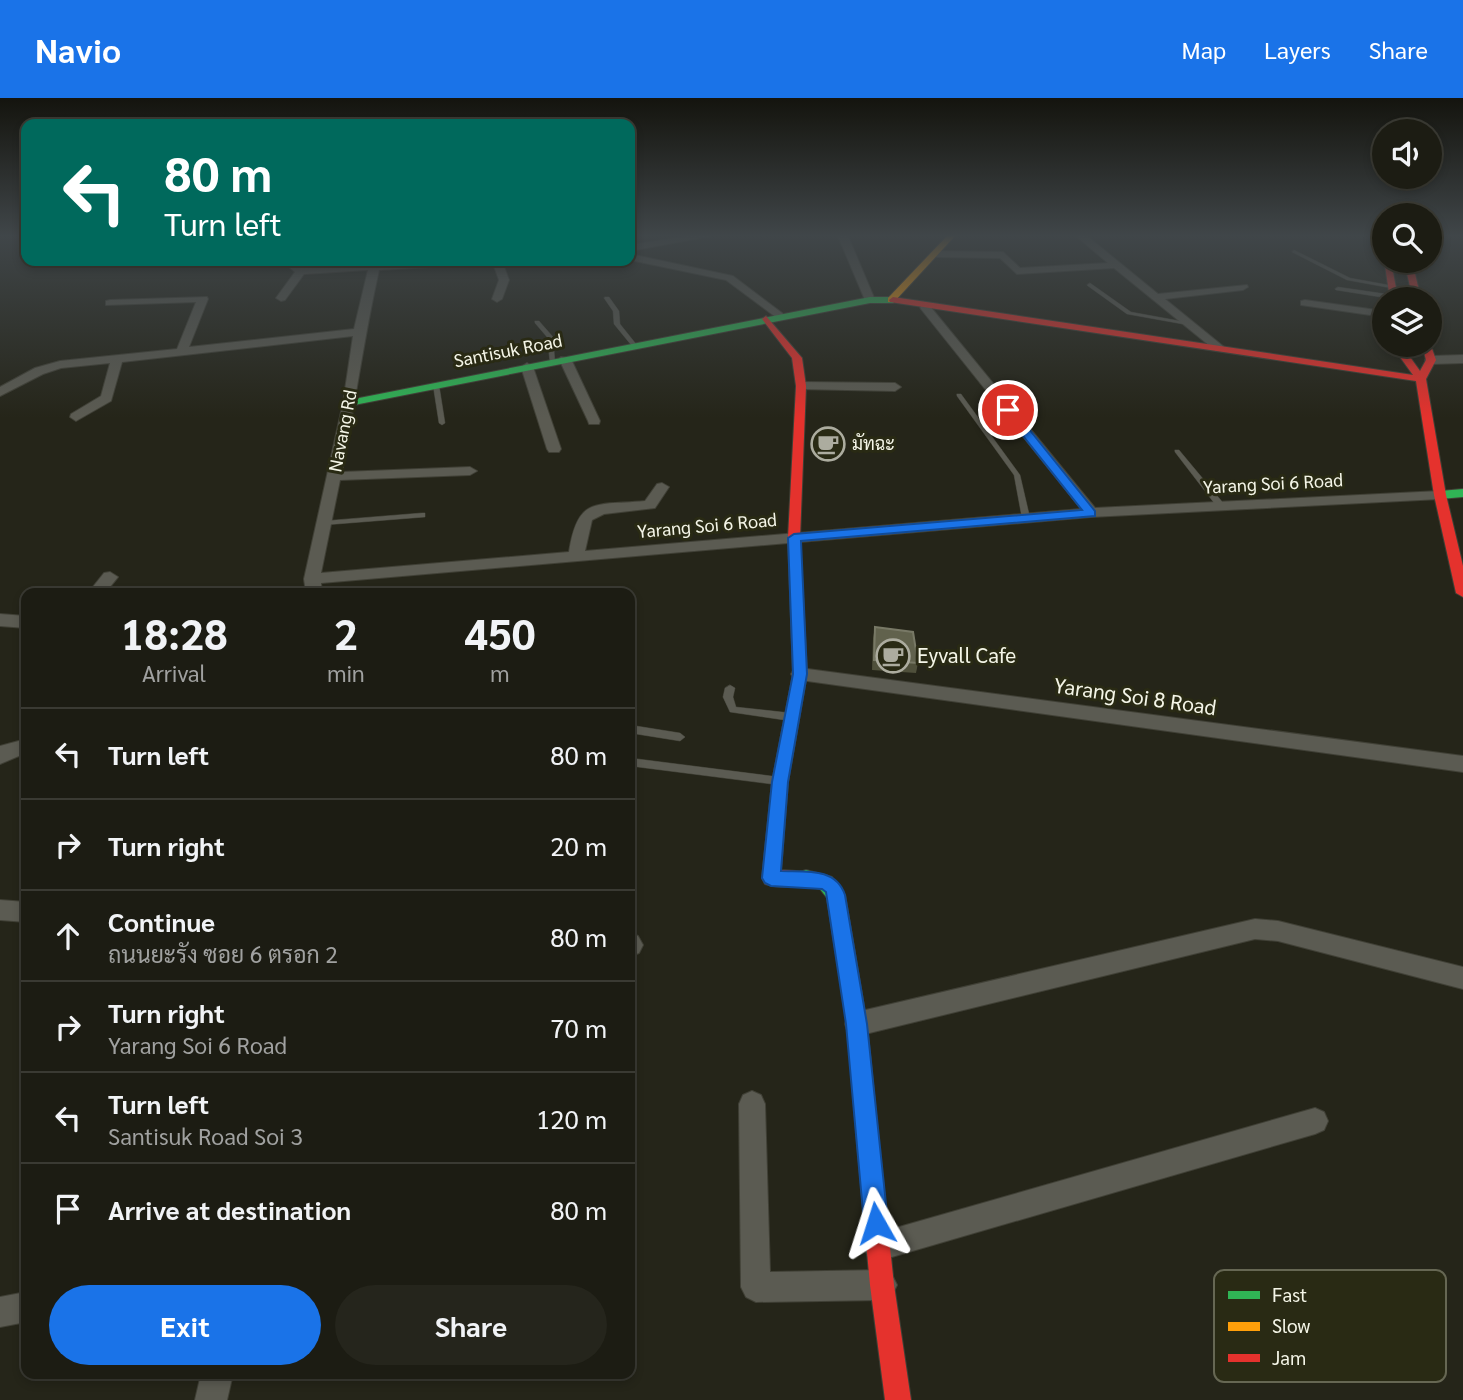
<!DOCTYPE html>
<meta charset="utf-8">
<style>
:root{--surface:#1c1c13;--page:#25251c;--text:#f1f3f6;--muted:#a0a1a0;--line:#3a3a33;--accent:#1a73e8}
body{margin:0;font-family:Georgia,Sarabun,serif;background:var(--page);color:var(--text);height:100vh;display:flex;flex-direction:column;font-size:26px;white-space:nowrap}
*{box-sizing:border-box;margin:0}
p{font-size:23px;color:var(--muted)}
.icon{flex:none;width:38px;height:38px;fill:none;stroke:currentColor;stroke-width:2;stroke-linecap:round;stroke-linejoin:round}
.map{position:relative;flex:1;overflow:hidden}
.panel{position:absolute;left:21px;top:490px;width:614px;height:791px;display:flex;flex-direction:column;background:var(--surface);border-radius:14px;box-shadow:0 4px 10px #0003,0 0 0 2px var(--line)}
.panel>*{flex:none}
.banner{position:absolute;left:21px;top:21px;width:614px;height:147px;border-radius:14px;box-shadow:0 4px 10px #0003,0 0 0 2px var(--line);background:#00695c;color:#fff;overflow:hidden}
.buttons{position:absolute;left:1372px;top:21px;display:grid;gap:14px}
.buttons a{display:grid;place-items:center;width:70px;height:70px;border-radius:50%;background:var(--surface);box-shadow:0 4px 10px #0003,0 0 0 2px var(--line);font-size:35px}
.pin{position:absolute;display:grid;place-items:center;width:60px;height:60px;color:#fff;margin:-30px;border:4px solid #fff;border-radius:50%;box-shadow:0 2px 7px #0007}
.me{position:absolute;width:77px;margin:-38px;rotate:354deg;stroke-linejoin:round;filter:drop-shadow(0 0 5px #0008)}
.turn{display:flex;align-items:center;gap:24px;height:147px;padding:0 28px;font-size:32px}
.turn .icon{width:91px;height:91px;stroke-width:2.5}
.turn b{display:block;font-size:49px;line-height:60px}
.eta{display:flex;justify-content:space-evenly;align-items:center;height:119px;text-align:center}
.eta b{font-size:42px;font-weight:700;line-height:49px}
.primary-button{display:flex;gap:14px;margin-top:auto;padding:14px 28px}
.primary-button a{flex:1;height:80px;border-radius:42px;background:var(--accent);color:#fff;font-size:28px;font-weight:700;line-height:80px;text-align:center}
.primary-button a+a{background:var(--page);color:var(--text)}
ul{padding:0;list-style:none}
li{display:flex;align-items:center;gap:21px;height:91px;padding:0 28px;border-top:2px solid var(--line)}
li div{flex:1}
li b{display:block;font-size:26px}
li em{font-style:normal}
header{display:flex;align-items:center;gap:42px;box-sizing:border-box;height:98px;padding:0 35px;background:var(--accent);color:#fff}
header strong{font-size:33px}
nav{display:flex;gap:38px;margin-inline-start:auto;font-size:24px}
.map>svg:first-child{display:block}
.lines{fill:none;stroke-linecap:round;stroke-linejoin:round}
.lane-casing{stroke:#404036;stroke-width:1}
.street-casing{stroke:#404036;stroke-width:2}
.fast-casing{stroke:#404036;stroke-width:2}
.slow-casing{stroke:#404036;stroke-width:2}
.jam-casing{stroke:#404036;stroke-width:2}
.lane{fill:#5b5b52;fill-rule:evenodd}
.street{fill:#5b5b52;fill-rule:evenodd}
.fast{fill:#30b455;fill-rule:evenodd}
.slow{fill:#ff9f0a;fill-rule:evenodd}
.jam{fill:#e5322d;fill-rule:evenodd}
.wall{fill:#4f503b}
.building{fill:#61624d;stroke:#787966;stroke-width:2}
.route{fill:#1a73e8;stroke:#114b97;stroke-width:2}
.labels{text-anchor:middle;stroke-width:6;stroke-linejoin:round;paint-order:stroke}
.far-street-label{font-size:18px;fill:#f4f5e7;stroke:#292a14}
.far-poi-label{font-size:18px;fill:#f4f5e7;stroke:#292a14;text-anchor:start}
.poi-label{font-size:21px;fill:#f4f5e7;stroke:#292a14;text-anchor:start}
.street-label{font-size:21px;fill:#f4f5e7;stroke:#292a14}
.key{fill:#292a14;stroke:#666753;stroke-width:2}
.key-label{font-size:19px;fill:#f4f5e7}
</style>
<header>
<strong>Navio</strong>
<nav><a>Map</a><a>Layers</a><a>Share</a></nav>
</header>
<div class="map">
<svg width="1463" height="1302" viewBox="0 0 1463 1302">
<rect width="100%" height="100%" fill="#252519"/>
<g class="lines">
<defs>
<g id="lane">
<path d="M1294,152L1350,180L1394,188L1391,190L1347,182L1292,154Z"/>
<path d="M1090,185L1131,214L1191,225L1188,227L1127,216L1088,188L1087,187Z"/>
<path d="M1338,189L1393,197L1396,199L1393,201L1336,192L1335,191Z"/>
<path d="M605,199H609L619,213L620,226L636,246V248H632L614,226L613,213L604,200Z"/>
<path d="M535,223H539L553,239L555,265L550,264L547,239L535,225Z"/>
<path d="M436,285L439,287L445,325L442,327L439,325L433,287Z"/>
<path d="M957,296H961L1020,377L1030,420L1029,422H1023L1022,420L1014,377L957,298Z"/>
<path d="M1175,352H1179L1224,406V410H1218L1175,354Z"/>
<path d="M422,415H425V419L324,427L320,425L324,423Z"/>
<path d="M730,587L735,590L733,599L736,609L791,615L796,619L791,623L730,614L723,599L725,590Z"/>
<path d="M630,627L680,635L685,639L680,643L630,635Z"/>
<path d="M630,660L779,679L783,680L784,683L783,686L779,687L630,668Z"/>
</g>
<g id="street">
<path d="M688,138H711L630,153V147Z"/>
<path d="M838,138H848L875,202L874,204L865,202Z"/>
<path d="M1076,138H1087L1158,196L1247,187L1248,189L1243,192L1165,201L1224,249V253H1216L1114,170L1017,176L1000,160L935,159L930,156L935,153L1003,154L1020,170L1108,165Z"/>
<path d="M630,156L733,178L786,218L777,220L726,182L630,162Z"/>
<path d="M210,163H293L303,170L434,163H488L483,166L379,172C364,239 355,306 342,374L470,369L477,373L470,377L340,382L321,475L569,454C578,397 596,408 645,403L657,386L662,385L669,389L655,410L604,416L592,422L585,453L1081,411L921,211L920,209L925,206L929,207L1095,410L1440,393L1447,397L1440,401L1091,419L321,485L322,495H306L304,481L343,305L353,238L122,264L111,303L76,323L70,319L71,316L101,298L110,265L61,270L43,276L0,298V289L35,270L60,263L177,251L196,204L106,207V203L110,202L207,199L208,201L189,249L354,231L368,172L304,176L285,202L281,203L276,200L295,174L288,168L215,166Z"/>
<path d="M492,163H502L509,182L502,201L497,204L492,201L499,182Z"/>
<path d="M1305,202L1384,213V219L1301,207V203Z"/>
<path d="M1463,257V265L1431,266L1425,262L1431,258Z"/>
<path d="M561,259L571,261L600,323L599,326H589L588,323L559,261Z"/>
<path d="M527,265L533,269L561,351L559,354H549L547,351L521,269Z"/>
<path d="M801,284L895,285L901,289L895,293L797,291V285Z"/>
<path d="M110,474L118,479L105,495H88L104,475Z"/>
<path d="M0,516L26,518V530L0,528Z"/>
<path d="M800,570L1463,658V674L800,582L794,581L791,576L794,571Z"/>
<path d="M26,641V655L0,666V648Z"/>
<path d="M0,802L26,804V824L0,822Z"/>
<path d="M1255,821L1278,823L1463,869V891L1278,843L1255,841L857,938L848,935L845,926L848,917L857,914Z"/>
<path d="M630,835L638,838L643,847L639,855L631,858Z"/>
<path d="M752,993L761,997L765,1006L770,1174L882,1172L892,1177L897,1187L892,1197L882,1202L756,1204L746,1199L741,1189L739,1006L743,997Z"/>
<path d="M1315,1010L1324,1014L1328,1023L1324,1032L1315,1036L878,1163L868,1159L864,1149L868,1139L878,1135Z"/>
<path d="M26,1194V1224L0,1229V1199Z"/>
<path d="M201,1276H233L227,1302H195Z"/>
</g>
<g id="fast">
<path d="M870,199H893L897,202L893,205H870L349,308L344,305L349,302Z"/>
<path d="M1463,391V399L1440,401L1434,397L1440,393Z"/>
<path d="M806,772L832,779L845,797L867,926L880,1055L877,1063L869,1066L861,1063L858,1055L847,926L827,800L820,791L800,786L797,780L800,774Z"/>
</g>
<path id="slow" d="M947,138H955L894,204H888V200Z"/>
<g id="jam">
<path d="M1384,161L1391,163L1398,201H1390Z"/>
<path d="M1404,163H1412L1421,201H1413Z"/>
<path d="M893,199L1413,277L1400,259L1398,247H1408L1410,259L1420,273L1426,262L1422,247L1430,245L1436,262L1426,281L1446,397L1463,468V499L1456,495L1434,397L1416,283L890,204L889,202Z"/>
<path d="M766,218L802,260L806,288L800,440L807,576L788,684L781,772L812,774L815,780L812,786C800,790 777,790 765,786L762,780L772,684L793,576L788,440L796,288L792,260L762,221Z"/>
<path d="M869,1044L877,1047L880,1055L894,1187L911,1302H885L870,1187L858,1055L861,1047Z"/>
</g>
</defs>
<use href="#lane" class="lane-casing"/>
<use href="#street" class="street-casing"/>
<use href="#fast" class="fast-casing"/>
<use href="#slow" class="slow-casing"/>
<use href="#jam" class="jam-casing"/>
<use href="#lane" class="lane"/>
<use href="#street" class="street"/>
<use href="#fast" class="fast"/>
<use href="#slow" class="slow"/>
<use href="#jam" class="jam"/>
</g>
<path class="wall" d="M875,529L918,565L916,575L872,572L873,540Z"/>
<path class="building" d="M875,529L913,534L918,565L874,562Z"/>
<linearGradient id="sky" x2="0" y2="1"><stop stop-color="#14140e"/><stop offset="0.43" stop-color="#404649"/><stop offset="1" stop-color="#404649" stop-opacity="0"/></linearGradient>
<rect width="1463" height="320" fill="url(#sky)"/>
<path class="route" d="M1004,310H1012L1095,413V418L801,443L807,576L788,684L781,773C805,774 836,769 845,797L867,926L888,1125L884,1133L876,1136L868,1133L864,1125L846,926L826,794L822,791L771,788L765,785L762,780L772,684L793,576L788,440L794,436L1082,412L1004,314Z"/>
<defs>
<symbol id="cafe-ring" viewBox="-11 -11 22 22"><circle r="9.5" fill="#292a14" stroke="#acac9f" stroke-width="1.5"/><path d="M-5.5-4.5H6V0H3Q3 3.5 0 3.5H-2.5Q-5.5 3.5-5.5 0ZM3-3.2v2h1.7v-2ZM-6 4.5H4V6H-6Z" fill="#acac9f"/></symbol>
</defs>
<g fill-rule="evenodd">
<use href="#cafe-ring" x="809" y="327" width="38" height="38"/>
<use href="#cafe-ring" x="874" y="539" width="38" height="38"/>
</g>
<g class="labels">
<g class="far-street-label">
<text transform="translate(508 253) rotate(-11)" y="6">Santisuk Road</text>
<text transform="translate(343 333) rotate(-79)" y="6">Navang Rd</text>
<text transform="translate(1273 386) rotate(-3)" y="6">Yarang Soi 6 Road</text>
<text transform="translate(707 428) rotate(-5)" y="6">Yarang Soi 6 Road</text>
</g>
<g class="far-poi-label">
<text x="852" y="352">มัทฉะ</text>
</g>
<g class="poi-label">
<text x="917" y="565">Eyvall Cafe</text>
</g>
<g class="street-label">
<text transform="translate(1135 599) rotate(8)" y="7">Yarang Soi 8 Road</text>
</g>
</g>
<rect x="1214" y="1172" width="232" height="112" rx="10" class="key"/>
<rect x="1228" y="1193" width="32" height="8" fill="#30b455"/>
<rect x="1228" y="1224" width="32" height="9" fill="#ff9f0a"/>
<rect x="1228" y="1256" width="32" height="8" fill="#e5322d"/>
<g class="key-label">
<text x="1272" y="1204">Fast</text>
<text x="1272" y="1235">Slow</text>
<text x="1272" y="1267">Jam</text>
</g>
</svg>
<div class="buttons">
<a><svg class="icon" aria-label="sound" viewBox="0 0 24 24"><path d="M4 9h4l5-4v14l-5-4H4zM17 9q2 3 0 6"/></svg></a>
<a><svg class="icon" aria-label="search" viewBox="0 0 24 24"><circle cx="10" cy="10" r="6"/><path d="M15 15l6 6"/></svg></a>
<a><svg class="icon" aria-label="layers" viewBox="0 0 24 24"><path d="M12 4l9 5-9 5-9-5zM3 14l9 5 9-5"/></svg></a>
</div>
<div class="pin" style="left:1008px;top:312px;background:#d93025"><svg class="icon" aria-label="arrive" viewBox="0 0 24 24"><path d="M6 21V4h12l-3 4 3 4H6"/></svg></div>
<svg class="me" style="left:876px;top:1125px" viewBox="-20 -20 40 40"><path d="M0-17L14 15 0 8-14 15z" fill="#1a73e8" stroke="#fff" stroke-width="4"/></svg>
<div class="banner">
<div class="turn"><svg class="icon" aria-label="left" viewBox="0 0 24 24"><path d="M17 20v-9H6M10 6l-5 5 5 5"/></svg><div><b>80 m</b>Turn left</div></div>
</div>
<section class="panel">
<div class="eta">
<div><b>18:28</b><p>Arrival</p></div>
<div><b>2</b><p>min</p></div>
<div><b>450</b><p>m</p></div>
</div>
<ul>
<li><svg class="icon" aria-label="left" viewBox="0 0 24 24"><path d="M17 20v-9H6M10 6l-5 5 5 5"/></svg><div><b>Turn left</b></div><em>80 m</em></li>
<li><svg class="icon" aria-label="right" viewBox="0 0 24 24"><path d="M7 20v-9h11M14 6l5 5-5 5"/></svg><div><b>Turn right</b></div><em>20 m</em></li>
<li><svg class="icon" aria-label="ahead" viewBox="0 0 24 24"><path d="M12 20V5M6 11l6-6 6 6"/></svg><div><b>Continue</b><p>ถนนยะรัง ซอย 6 ตรอก 2</p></div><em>80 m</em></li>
<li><svg class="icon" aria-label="right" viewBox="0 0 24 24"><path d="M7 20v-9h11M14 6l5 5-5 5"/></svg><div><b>Turn right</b><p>Yarang Soi 6 Road</p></div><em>70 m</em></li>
<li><svg class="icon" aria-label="left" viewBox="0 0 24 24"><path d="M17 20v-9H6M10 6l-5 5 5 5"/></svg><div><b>Turn left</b><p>Santisuk Road Soi 3</p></div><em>120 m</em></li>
<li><svg class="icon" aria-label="arrive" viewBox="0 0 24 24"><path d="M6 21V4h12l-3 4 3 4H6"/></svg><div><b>Arrive at destination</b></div><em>80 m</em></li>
</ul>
<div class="primary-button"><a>Exit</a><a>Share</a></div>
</section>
</div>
